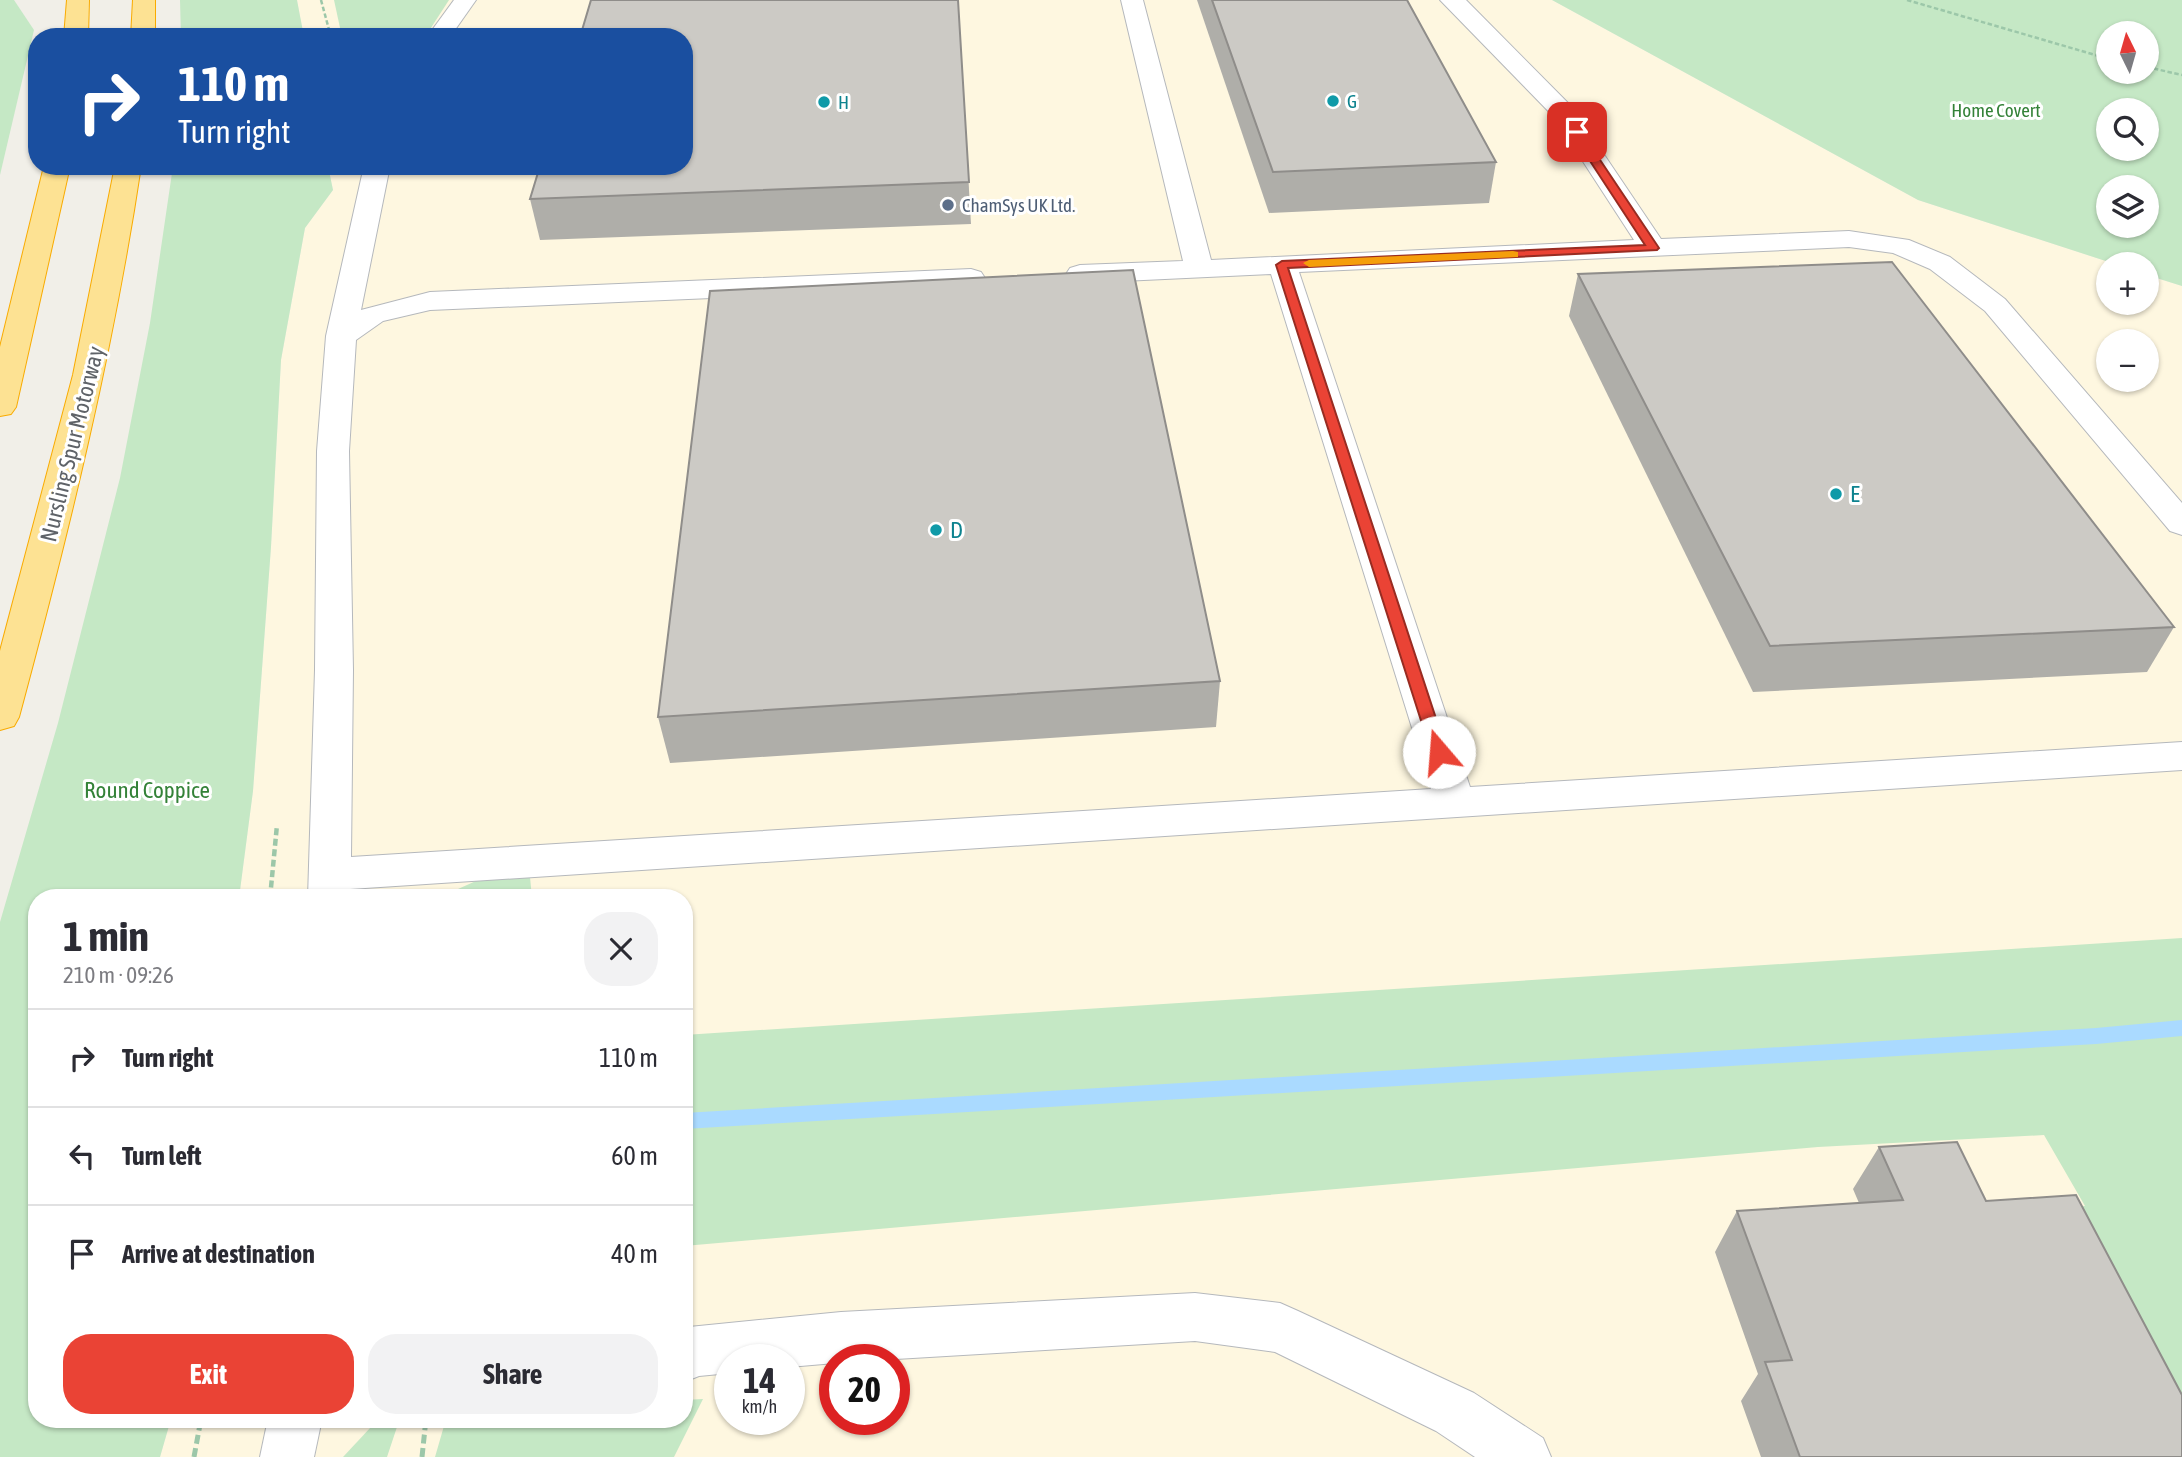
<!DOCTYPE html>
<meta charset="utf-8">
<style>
:root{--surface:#fff;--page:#f2f2f3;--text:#2b2b33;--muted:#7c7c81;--line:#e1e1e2;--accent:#ea4335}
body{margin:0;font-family:"Asap Condensed",sans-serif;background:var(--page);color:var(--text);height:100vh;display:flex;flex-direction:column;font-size:26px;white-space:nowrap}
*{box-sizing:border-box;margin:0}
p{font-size:23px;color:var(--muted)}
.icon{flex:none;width:38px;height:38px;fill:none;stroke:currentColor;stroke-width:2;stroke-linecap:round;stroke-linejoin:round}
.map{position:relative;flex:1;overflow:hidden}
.details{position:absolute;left:28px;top:889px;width:665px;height:539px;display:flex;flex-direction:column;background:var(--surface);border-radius:28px;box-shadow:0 2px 5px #0004}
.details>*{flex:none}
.banner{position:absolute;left:28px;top:28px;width:665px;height:147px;border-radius:28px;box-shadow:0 2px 5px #0004;background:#1a4fa0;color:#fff;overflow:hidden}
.needle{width:46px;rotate:355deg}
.buttons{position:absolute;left:2096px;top:21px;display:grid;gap:14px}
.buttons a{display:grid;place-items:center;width:63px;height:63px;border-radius:50%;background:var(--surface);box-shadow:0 2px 5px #0004;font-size:35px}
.speed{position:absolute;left:714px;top:1344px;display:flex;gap:14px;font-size:35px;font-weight:700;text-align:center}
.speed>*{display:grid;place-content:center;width:91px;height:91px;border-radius:50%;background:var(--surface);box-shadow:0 2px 5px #0004;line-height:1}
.speed small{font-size:18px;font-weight:400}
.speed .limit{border:10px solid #d22;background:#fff;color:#111}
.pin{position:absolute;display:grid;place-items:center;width:60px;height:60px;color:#fff;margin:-30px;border-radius:14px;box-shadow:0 4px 10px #0006}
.me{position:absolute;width:77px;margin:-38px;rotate:342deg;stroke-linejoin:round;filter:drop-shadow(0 0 5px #0008)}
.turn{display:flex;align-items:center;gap:24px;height:147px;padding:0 35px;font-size:32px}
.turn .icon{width:91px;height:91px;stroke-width:2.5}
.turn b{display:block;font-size:49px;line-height:60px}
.round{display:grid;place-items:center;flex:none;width:74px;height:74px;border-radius:28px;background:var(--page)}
.summary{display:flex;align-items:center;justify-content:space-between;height:119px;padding:0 35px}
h1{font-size:42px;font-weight:700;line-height:52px}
.action{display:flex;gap:14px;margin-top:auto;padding:14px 35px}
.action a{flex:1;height:80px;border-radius:28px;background:var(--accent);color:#fff;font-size:28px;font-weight:700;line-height:80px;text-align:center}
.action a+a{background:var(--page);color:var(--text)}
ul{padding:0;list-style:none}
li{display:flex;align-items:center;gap:21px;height:98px;padding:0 35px;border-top:2px solid var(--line)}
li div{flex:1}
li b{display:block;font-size:26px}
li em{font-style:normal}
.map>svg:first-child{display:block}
.commercial{fill:#fef7e0;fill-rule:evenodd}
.green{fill:#c5e8c5;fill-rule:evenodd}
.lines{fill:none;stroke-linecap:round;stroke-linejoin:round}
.stream{fill:#aadaff;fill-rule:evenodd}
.minor-casing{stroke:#b5b8bc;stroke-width:2}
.highway-casing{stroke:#f9ab00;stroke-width:2}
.path-far2{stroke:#9cc7a9;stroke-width:2.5;stroke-dasharray:4.5 2.5;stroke-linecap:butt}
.path-far1{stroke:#9cc7a9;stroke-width:4.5;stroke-dasharray:7 3.5;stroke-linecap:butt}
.path{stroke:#9cc7a9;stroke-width:5;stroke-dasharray:9 4.5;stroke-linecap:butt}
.minor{fill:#fff;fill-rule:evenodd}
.highway{fill:#fde293;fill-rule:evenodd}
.wall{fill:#afaea9}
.building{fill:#cccac5;stroke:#8f8d8a;stroke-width:2}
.route{fill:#ea4335;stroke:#982c22;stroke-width:2}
.slow{fill:#f59e0b}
.culture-dot{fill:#0f9aa8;stroke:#fff;stroke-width:2.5}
.service-dot{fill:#5c6f8a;stroke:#fff;stroke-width:2.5}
.labels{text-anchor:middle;stroke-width:6;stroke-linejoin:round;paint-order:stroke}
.far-culture-label{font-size:19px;fill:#0d838f;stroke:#fff;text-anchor:start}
.far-park-label{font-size:19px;fill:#348238;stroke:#fff}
.far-service-label{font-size:19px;fill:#4e5e75;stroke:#fff;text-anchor:start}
.street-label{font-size:23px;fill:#5f6368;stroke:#fff}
.culture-label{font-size:23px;fill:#0d838f;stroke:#fff;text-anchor:start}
.park-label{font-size:23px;fill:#348238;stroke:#fff}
</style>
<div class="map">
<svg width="2182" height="1457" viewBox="0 0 2182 1457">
<rect width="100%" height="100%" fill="#f1efe8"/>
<path class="commercial" d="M297,0H1552L1918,200L2115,264H2109V303H2147V275L2182,286V1457H160L171,1419H684V898H239L253,791L271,547L281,360L305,228L333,190L328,166H684V37H304ZM2109,341H2147V380H2109ZM730,1360H789V1419H730ZM835,1360H894V1419H835Z"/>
<g class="green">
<path d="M0,0H14L34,30L0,175Z"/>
<path d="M180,0H297L304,37H181Z"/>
<path d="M334,0H449L425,37H342Z"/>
<path d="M1552,0H2182V286L2147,275V264H2115L1918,200ZM2109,33H2147V72H2109ZM2147,110V149H2109V110ZM2147,187V226H2109V187Z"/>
<path d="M173,166H328L333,190L305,228L281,360L271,547L253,791L239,898H37V1419H171L160,1457H0V922L58,723L120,478L150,323Z"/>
<path d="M487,876L530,877L532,898H438Z"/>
<path d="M2182,938V1457L2032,1210L2085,1206L2044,1135L1818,1147L684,1246V1035Z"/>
<path d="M703,1399L674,1457H435L446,1419H684V1400Z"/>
<path d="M399,1421L387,1457H343L371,1427Z"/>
</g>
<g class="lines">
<path class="stream" d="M2182,1020V1036L2096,1044L684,1129V1113L2096,1028Z"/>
<defs>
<g id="minor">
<path d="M454,0H476L450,37H427Z"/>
<path d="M1121,0H1143L1211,260L1634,240L1554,117L1440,0H1466L1572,107L1661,239L1849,231L1909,240L1950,257L2005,299L2182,503V535L2170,531L1985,311L1930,269L1893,253L1849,247L1299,272L1470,787L2182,742V770L350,889V898H308L315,670L317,451L326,336L364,166H390L361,310L430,292L971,269L981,272L985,278L981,284L971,287L430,310L383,321L356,340L349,451L353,670L351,857L1431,789L1271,274L1080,283L1070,280L1066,274L1070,268L1080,265L1183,261Z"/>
<path d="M1195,1293L1280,1303L1298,1311L1474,1393L1543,1438L1551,1457H1475L1436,1431L1275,1352L1195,1341L879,1360H835V1363L789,1367V1360H730V1373L699,1376L684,1382V1329L689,1327L841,1312Z"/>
<path d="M268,1419H322L314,1457H260Z"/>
</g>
<g id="highway">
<path d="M67,0H89L88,37H64Z"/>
<path d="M133,0H155V37H131Z"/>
<path d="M44,166H70L16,407L11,414L0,416V347Z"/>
<path d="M115,166H141C113,353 68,535 19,717L14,726L0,730V651L73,375Z"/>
</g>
</defs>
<use href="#minor" class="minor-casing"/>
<use href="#highway" class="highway-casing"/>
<g class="path-far2">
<path d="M321,0L331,37"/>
<path d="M1907,0L2109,59"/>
<path d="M2147,67L2182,75"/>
</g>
<path class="path-far1" d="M270,898L277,825"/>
<g class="path">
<path d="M194,1457L201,1419"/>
<path d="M422,1457L426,1419"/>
</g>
<use href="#minor" class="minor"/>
<use href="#highway" class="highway"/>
</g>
<g class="wall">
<path d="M958,0L971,224L540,240L530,199Z"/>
<path d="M1197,0H1407L1496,162L1489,203L1269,213Z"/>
<path d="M1578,274L2174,627L2147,672L1753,692L1569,316Z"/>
<path d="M1220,681L1216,727L670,763L658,717Z"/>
<path d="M1879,1147L1986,1201L2182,1457H1761L1741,1401L1758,1374L1715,1252L1737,1211L1859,1203L1853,1189Z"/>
</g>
<g class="building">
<path d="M591,0H958L969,182L530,199L540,166H684V37H580Z"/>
<path d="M1212,0H1407L1496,162L1273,172Z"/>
<path d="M1892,262L2174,627L1770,646L1578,274Z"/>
<path d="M1133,270L1220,681L658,717L710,291Z"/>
<path d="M1957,1142L1986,1201L2076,1195L2182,1395V1457H1800L1765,1362L1792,1360L1737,1211L1903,1200L1879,1147Z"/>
</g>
<path class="route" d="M1573,130H1580L1659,248L1657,250L1288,268L1447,752L1439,758L1431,752L1276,265L1282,261L1645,245L1571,132Z"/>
<path class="slow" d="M1513,251L1518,252V257L1309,267L1303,263L1309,260Z"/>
<g class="culture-dot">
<circle cx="1333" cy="101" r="7"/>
<circle cx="824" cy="102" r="7"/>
<circle cx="1836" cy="494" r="7"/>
<circle cx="936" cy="530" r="7"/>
</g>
<circle class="service-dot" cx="948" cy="205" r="7"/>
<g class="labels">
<g class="far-culture-label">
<text x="1347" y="108">G</text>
<text x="838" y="109">H</text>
</g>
<g class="far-park-label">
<text x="1996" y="117">Home Covert</text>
</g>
<g class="far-service-label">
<text x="962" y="212">ChamSys UK Ltd.</text>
</g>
<g class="street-label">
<text transform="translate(72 444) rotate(-76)" y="8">Nursling Spur Motorway</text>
</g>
<g class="culture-label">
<text x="1850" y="502">E</text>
<text x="950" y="538">D</text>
</g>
<g class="park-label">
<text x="147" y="798">Round Coppice</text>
</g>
</g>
</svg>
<div class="buttons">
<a><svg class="needle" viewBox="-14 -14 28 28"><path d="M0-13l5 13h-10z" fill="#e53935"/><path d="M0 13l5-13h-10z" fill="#7c7c81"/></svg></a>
<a><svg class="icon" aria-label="search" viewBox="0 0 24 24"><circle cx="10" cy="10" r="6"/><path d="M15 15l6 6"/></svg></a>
<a><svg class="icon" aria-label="layers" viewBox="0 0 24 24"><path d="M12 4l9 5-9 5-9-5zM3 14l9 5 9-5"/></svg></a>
<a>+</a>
<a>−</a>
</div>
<div class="speed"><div>14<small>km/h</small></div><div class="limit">20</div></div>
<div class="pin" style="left:1577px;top:132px;background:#d93025"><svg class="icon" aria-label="arrive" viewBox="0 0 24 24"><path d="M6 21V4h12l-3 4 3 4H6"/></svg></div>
<svg class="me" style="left:1439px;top:752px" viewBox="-20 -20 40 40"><circle r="19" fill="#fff"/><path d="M0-13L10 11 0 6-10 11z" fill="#ea4335"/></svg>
<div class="banner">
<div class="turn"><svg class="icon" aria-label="right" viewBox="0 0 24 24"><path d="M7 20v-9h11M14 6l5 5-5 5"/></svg><div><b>110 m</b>Turn right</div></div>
</div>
<section class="details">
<div class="summary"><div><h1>1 min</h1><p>210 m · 09:26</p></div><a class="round"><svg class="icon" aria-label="close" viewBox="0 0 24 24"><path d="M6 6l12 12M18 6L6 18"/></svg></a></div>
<ul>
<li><svg class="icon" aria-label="right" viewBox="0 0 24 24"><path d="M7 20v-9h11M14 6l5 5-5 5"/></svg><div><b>Turn right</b></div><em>110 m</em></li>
<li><svg class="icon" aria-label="left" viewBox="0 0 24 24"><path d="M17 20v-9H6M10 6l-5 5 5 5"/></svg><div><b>Turn left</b></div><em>60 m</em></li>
<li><svg class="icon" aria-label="arrive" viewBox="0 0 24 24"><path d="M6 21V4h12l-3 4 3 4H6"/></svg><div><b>Arrive at destination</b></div><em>40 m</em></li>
</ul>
<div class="action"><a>Exit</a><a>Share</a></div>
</section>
</div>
